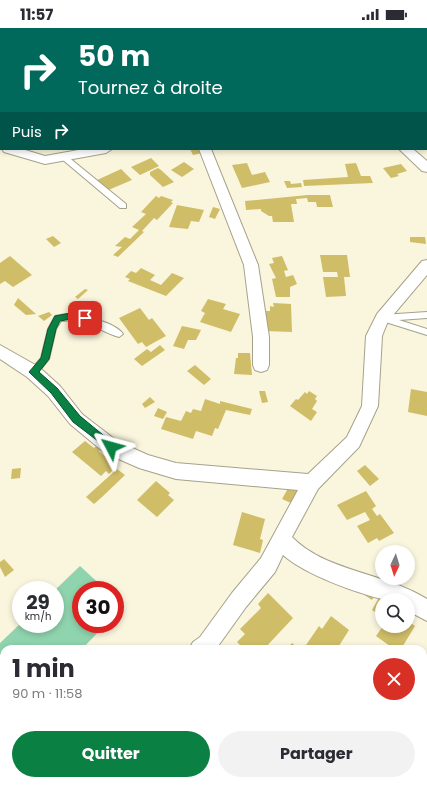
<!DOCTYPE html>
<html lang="fr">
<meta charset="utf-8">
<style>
:root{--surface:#fff;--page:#f2f2f3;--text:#2b2b33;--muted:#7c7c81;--accent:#0b8043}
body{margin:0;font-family:Poppins,sans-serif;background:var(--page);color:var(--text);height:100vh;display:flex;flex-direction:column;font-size:15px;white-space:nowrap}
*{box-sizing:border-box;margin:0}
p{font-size:13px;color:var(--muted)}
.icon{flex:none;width:22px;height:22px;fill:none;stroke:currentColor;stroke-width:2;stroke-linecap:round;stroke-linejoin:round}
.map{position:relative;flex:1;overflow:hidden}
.panel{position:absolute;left:0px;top:617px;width:427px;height:140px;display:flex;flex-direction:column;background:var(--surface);border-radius:12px 12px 0 0;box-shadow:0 2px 6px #0003}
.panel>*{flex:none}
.banner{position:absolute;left:0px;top:0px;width:427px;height:122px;box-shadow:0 2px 6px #0003;background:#00695c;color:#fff;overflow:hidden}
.needle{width:26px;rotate:184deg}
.tools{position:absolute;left:375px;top:517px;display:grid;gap:8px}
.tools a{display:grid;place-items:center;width:40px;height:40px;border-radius:50%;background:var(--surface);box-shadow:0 2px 6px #0003;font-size:20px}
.speed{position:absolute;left:12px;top:553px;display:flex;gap:8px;font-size:20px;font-weight:700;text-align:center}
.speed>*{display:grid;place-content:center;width:52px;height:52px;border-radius:50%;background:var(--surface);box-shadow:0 2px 6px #0003;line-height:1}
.speed small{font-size:10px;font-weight:400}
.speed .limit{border:6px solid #d22;background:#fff;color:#111}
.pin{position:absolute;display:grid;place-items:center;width:34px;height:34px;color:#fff;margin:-17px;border-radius:8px;box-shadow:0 2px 6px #0006}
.me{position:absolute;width:44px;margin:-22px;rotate:309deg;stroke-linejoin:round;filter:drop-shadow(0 0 3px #0008)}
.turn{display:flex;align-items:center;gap:14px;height:84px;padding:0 12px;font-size:18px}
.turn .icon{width:52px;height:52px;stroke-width:2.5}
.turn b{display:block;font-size:28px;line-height:34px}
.then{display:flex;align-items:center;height:38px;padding:0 12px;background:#0003;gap:8px;font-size:15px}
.round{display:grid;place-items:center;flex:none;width:42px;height:42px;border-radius:21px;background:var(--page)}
.summary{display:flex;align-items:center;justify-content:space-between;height:68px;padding:0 12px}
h1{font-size:24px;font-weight:700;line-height:30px}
.primary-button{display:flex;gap:8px;margin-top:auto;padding:8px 12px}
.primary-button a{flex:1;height:46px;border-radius:24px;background:var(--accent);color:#fff;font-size:16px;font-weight:700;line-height:46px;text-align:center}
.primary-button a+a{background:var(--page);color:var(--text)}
.status{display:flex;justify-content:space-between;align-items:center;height:28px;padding:0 20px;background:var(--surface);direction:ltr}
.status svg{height:11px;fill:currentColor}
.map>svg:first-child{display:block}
.built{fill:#efe8ca}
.green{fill:#8fd4ae}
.building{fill:#d0bd68}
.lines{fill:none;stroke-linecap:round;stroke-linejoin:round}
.lane-casing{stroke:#a6a18a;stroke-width:2}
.street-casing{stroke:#a6a18a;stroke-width:2}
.path{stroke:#969382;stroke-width:3;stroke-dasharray:5 2.5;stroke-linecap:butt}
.lane{fill:#fff;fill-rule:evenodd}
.street{fill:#fff;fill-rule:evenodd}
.route{fill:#0b8043;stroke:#07532c}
</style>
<div class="status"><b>11:57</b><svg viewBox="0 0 49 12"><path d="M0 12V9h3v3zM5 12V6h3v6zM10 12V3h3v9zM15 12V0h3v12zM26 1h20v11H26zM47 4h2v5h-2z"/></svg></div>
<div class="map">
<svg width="427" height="757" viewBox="0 0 427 757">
<rect width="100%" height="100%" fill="#faf5dd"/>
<path class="built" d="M35,753H96L100,757H28Z"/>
<g class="green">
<path d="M0,0H207L1,1V19Z"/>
<path d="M80,538L106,562H81V596H106L82,621H4V644L0,639V615L21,595L55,596V562Z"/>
</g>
<g class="building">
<path d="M190,121H200L202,125L193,127Z"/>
<path d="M151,130L159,138L140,147L131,139Z"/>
<path d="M184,134L194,141L182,149L171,142Z"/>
<path d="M247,135L252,147L265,144L270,154L242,160L232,137Z"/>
<path d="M356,135L361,148H370L373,155L304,158L303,152L348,149L345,136Z"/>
<path d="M401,136L407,143L397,146L399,148L391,150L383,140Z"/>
<path d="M158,140L161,142L174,154L163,159L150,147V144Z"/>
<path d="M121,141L132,152L106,163L95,153Z"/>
<path d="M284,153H290L291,156L301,155L302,159L287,160Z"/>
<path d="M308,167H330L333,179H317L316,174H308L307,170L296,171L297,176H291L294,194H273L272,188H269L261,183V181L246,182L245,173Z"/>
<path d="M156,168L159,170L161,168L173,172L171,174L173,175L157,192L154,190L142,203L144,204L118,229L113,227L122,219L115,218L125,209L130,211L139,202L132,199L146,186L141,184Z"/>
<path d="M177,177L204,182L199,194L191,193L188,201L169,199Z"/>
<path d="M213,179L220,181L215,191L209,189Z"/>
<path d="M53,208L61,215L54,219L46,211Z"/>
<path d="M410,209H425L426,216L410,214Z"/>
<path d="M320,227H347L350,249H344L346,268L326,269L323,249H338L337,244H323Z"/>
<path d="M10,228L32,247L13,259L5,253L0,256V235Z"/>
<path d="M282,228L288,242L284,243L286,249L293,247L297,256L290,259V269H276L272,251L276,250L269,236L274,235L272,230Z"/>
<path d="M141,240L155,247L150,252L161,257L172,245L184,250L166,268L128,253L130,251L125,249L131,243L136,245Z"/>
<path d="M85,261L88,262L78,271L75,269Z"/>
<path d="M18,270L36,286L26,287L14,277Z"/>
<path d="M208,271L226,276L223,281L240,286L231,304L200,294L205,285L201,283Z"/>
<path d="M273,275L291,276L292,304L265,303V283H270V278L274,279Z"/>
<path d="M140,280L149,292L152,290L166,308L146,319L142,314L138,316L119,290Z"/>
<path d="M49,284L52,287L44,293L38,288Z"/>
<path d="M182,298L201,302L196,312H188L184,321L173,318Z"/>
<path d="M160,317L165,322L142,338L134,331L147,321L151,324Z"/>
<path d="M238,325H250L252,347L234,346L236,330H238Z"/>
<path d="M195,337L211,351L204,357L187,343Z"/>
<path d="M411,361L427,364V388L408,384Z"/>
<path d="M259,363H265L268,374L262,375Z"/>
<path d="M309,363L317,368L315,371L317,373L312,381L317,384L311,393L290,378L296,371L298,372L305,364L307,366Z"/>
<path d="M150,369L155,374L145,380L142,376Z"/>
<path d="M205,371L220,376V373L252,381L250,387L226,382L218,401L215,400L212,408L196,403L193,411L161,401L166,389L181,393L186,383L191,385L193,381L201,383Z"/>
<path d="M158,380L167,384L163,391L154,388Z"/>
<path d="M85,413L94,420L97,417L101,421L99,423L117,438L109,446L106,443L101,448L72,424Z"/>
<path d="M365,437L379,451L370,458L357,443Z"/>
<path d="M21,440L20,450L11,451L12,441Z"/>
<path d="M117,441L125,447L102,469L94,476L86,469Z"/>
<path d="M156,453L170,465L168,467L174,472L157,489L137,472Z"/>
<path d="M290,457L301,463L293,476L282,471Z"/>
<path d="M366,463L376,478L372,481L377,488L380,486L394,505L379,513L377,510L368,515L357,498L370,492L365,484L347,492L337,477Z"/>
<path d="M242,484L265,491L260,511L263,512L260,525L233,517Z"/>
<path d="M4,531L14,542L5,549L0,539V534Z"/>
<path d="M367,556L394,569L392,572H382L381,588L372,582L382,564L380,563L378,566L376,565L372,572L363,566Z"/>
<path d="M268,565L293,590L264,621H244L237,614L245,606L240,601L261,580L258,576Z"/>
<path d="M331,588L349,602L337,621H306L304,620L319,598L322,601Z"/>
<path d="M408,593L415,598L401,621H394L376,608L383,598H408Z"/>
<path d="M292,615L299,621H287Z"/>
<path d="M427,651V666L423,663Z"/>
<path d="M36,753H59L61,757H28Z"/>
<path d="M237,753H261L258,757H241Z"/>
<path d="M281,753H296L301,757H278Z"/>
<path d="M356,753H413L411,757H361Z"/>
</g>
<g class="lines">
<defs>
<g id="lane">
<path d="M63,128H67L126,176V180H120L63,132Z"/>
<path d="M427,284V290L399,292L427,301V307L379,292L378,290L382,287Z"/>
<path d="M66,286C80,286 115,294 123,306L119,309C96,302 88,290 61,293L56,301L49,331L36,347H30L29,344L41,330L48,301L55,288Z"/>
</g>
<g id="street">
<rect x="123" y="0" width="12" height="1"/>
<rect x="426" y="32" width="1" height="6"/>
<path d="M2,121H22L45,128L84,121H112L106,125L45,136L4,124Z"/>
<path d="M199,121H211L258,237L269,309V337L267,342L261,344L255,342L253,337V309L244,237Z"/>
<path d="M399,121H413L427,133V144L422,143Z"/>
<path d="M427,232V247L388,293L382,308L378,378L359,419L318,461L292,509C324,543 386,545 427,571V593L408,583V572C401,572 393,573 386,572C356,565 306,547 283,527L275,544L246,579L216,621H189L193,614L200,609L232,565L261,530L298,462L176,451L139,440L105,425L70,396L48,368L27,349L0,331V317L39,339L60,358L82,386L117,413L148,427L176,435L308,446L347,409L362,378L366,308L377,286L422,233Z"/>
<path d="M4,749V753H33L31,757H0Z"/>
</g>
</defs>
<use href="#lane" class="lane-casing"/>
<use href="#street" class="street-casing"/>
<path class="path" d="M0,647L4,652"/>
<use href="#lane" class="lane"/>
<use href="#street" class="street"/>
</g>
<path class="route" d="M71,285L85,287L89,290L85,293L71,291L60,293L56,301L49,331L39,344L57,360L80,388L114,416L116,419L111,423L73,394L51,365L29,344L41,330L48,301L55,288Z"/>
</svg>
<div class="tools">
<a><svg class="needle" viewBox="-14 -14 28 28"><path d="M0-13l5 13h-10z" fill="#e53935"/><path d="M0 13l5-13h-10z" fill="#7c7c81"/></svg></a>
<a><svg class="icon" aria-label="search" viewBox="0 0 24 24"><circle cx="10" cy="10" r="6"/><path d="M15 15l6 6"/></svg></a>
</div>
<div class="speed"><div>29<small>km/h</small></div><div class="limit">30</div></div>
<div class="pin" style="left:85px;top:290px;background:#d93025"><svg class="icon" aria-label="arrive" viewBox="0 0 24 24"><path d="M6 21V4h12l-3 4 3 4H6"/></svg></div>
<svg class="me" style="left:111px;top:419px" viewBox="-20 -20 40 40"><path d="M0-17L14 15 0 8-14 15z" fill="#0b8043" stroke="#fff" stroke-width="4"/></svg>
<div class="banner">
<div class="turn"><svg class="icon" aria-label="right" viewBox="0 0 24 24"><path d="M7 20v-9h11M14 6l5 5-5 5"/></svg><div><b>50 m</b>Tournez à droite</div></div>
<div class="then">Puis<svg class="icon" aria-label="right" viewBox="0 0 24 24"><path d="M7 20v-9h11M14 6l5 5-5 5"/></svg></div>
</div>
<section class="panel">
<div class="summary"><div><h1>1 min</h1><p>90 m · 11:58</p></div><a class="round" style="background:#d93025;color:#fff"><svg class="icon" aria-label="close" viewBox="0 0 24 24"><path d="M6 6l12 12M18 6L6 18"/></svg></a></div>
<div class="primary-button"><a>Quitter</a><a>Partager</a></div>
</section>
</div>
